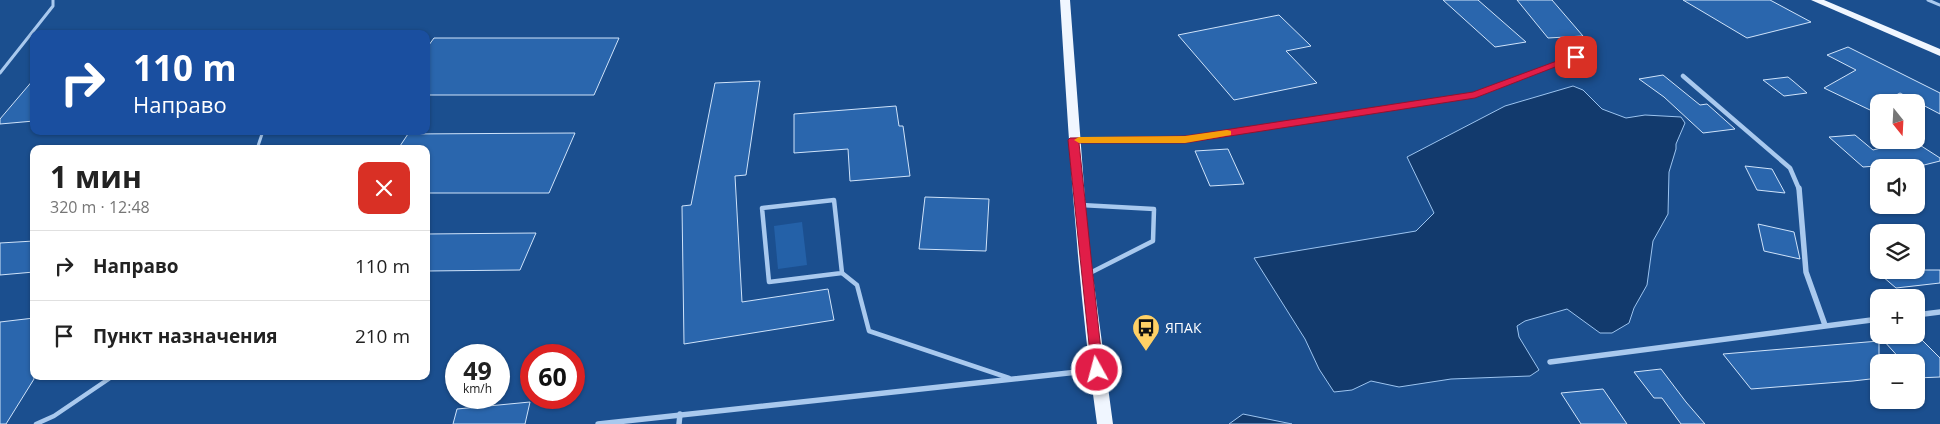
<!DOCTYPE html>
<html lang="ru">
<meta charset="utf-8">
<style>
:root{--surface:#fff;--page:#f2f2f2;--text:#222;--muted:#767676;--line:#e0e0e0}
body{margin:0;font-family:"Open Sans",sans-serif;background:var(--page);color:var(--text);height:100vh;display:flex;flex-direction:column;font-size:19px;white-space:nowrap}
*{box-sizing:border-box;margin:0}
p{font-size:16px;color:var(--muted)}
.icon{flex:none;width:28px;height:28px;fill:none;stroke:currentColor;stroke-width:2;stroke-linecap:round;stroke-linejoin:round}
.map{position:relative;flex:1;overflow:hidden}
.side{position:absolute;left:30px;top:145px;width:400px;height:235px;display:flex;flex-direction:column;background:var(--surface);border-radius:10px;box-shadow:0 1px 4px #0004}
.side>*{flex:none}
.banner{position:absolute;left:30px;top:30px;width:400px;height:105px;border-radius:10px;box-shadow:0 1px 4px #0004;background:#1a4fa0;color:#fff;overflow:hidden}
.needle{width:32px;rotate:162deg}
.controls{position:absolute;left:1870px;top:94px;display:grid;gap:10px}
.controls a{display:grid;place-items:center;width:55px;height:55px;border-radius:10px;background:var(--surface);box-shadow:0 1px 4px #0004;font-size:25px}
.speed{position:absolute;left:445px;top:344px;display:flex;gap:10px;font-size:25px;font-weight:700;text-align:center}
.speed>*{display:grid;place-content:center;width:65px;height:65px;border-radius:50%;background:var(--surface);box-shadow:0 1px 4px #0004;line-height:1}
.speed small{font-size:12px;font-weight:400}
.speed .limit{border:8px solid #d22;background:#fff;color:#111}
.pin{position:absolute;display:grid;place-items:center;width:42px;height:42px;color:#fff;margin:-21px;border-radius:10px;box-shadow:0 2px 8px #0006}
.me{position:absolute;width:55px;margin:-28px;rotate:353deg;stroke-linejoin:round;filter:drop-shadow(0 0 4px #0008)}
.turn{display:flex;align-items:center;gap:18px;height:105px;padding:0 20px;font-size:22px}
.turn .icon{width:65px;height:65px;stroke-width:2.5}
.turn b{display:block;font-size:35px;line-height:42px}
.round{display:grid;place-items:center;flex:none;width:52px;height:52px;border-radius:10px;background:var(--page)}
.overview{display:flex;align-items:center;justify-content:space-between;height:85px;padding:0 20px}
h1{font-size:30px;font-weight:700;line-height:38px}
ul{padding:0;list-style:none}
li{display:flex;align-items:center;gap:15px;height:70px;padding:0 20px;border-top:1px solid var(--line)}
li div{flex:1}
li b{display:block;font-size:19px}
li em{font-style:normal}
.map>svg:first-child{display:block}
.green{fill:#2461a8}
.water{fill:#123a6d;stroke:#9cc4f0}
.building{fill:#2a66ad;stroke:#cfe3fa}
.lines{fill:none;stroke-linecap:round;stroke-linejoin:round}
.service-far1{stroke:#a9c9ee;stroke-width:3}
.service{stroke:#a9c9ee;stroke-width:4.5}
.minor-far1{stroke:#a9c9ee;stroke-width:4.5}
.minor{stroke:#a9c9ee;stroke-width:5.5}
.primary{fill:#f0f6ff;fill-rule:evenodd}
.route{fill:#e11d48;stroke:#92132f}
.slow{fill:#f59e0b}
.labels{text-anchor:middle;stroke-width:5;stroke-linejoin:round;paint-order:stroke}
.poi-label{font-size:14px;fill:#fff;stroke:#1b4f8f;text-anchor:start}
</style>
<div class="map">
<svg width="1940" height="424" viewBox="0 0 1940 424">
<rect width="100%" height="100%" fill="#1b4f8f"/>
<path class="green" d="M802,222L807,265L778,269L774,226Z"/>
<g class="water">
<path d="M1573,86L1583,90L1602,109L1626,118L1645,115L1681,117L1685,123L1676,144V149L1669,172L1668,214L1653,241L1647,285L1634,308L1629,323L1612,333H1600L1567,309L1525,321L1517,326L1519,337L1539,370L1530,376L1451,379L1399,387L1371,381L1352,390L1334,392L1319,369L1305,339L1254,258L1416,231L1434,213L1407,157L1505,106Z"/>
<path d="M1243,414L1292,424H1229Z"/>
</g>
<g class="building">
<path d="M1443,0H1478L1526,42L1495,47Z"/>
<path d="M1517,0H1552L1583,36L1548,38Z"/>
<path d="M1683,0H1770L1811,22L1747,38Z"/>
<path d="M1279,15L1311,46L1286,51L1317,83L1234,100L1178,35Z"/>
<path d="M434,38H619L594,95H426V49Z"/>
<path d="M1848,47L1940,93V114L1900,93L1883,102H1879V105L1870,110L1824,88L1856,70L1827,55Z"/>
<path d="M1663,75L1700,105L1707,104L1735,129L1703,133L1664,97L1639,79Z"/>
<path d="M1788,77L1793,81L1807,93L1784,96L1763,80Z"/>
<path d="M34,79V121L0,124V119Z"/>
<path d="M760,81L746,175L735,176L742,302L828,289L834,320L684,344L682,206L691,205L715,83Z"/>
<path d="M896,106L899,126H903L910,176L850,181L848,149L794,153V114Z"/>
<path d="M575,133L549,193H426V149H398L408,134Z"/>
<path d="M1855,135L1873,150L1912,140L1940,158V161L1916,167V163L1863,167L1829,137Z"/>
<path d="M1228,149L1244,184L1210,186L1195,151Z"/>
<path d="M1745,166L1772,169L1785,193L1757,190Z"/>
<path d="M925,197L989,199L986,251L919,249Z"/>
<path d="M1758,224L1794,232L1800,259L1764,251Z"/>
<path d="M536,233L520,270L426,271V234Z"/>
<path d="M34,241V272L0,275V243Z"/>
<path d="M1875,270H1940V283L1896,288Z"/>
<path d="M34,318V379L6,424H0V322Z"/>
<path d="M1920,338L1940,358V377L1916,378V362H1903L1883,340Z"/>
<path d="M1879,341V378L1853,381L1751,389L1723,354Z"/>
<path d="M1661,369L1686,402L1705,424H1681L1662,398H1654L1634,372Z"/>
<path d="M1603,389L1627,424H1581L1561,393Z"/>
<path d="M530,402L525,424H453L457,409Z"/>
</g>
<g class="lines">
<g class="service-far1">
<path d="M1928,0L1940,5"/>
<path d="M0,73L53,6V0"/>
<path d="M1076,140H1185L1475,95L1593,50"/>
<path d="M257,149L263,131"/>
</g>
<g class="service">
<path d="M834,200L842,273L769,282L762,208Z"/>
<path d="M1081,205L1154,209L1153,241L1088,274"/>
<path d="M842,273L857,285L869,331L1009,378"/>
<path d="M36,424L54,416L113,376"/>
</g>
<path class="minor-far1" d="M1683,76L1790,168L1799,189"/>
<g class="minor">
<path d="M1799,188L1806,272L1825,325"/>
<path d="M1916,315L1940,312"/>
<path d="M1550,362L1879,319"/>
<path d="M598,424L1096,370"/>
<path d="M679,424L680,414"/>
</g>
<g class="primary">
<path d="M1060,0H1070L1088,239L1113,424H1097C1077,283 1069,142 1060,0Z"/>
<path d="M1811,0H1824L1940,49V56Z"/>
</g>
</g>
<path class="route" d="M1573,55L1581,57L1475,98L1185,143H1079L1103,370L1097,375L1092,373L1068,140L1070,138L1185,136L1473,92Z"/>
<path class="slow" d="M1227,130L1231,131V135L1185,143H1079L1074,140L1079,137L1185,136Z"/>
<defs>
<symbol id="bus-pin" viewBox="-11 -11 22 30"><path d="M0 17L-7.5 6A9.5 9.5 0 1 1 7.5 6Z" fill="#ffd166" stroke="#1b4f8f"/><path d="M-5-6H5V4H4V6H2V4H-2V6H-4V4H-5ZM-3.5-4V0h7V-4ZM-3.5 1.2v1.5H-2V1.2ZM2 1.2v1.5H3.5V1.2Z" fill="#111"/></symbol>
</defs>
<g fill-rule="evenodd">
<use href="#bus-pin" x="1130" y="312" width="32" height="43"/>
</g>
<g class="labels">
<g class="poi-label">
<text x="1165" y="333">ЯПАК</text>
</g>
</g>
</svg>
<div class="controls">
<a><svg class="needle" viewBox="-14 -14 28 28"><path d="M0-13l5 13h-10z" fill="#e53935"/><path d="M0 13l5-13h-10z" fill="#767676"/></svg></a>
<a><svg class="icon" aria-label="sound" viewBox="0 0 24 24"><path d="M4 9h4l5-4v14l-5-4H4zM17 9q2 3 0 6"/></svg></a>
<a><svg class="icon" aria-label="layers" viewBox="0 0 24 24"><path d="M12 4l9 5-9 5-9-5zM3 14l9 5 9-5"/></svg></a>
<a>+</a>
<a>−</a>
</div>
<div class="speed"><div>49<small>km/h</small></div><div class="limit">60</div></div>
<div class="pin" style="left:1576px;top:57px;background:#d93025"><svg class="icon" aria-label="arrive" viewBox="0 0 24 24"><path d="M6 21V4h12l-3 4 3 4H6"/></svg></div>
<svg class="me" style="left:1097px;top:370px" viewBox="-20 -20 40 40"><circle r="17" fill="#e11d48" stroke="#fff" stroke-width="3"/><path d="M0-11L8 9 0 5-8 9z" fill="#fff"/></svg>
<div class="banner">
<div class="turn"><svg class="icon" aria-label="right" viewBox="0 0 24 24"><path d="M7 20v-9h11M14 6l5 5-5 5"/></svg><div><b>110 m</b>Направо</div></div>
</div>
<section class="side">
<div class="overview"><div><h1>1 мин</h1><p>320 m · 12:48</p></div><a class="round" style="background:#d93025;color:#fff"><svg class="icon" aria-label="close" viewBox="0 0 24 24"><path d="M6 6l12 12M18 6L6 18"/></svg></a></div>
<ul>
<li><svg class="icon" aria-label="right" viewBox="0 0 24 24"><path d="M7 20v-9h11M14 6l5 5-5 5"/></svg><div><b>Направо</b></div><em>110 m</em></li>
<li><svg class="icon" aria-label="arrive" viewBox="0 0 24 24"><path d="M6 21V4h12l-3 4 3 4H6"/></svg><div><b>Пункт назначения</b></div><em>210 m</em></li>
</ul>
</section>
</div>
